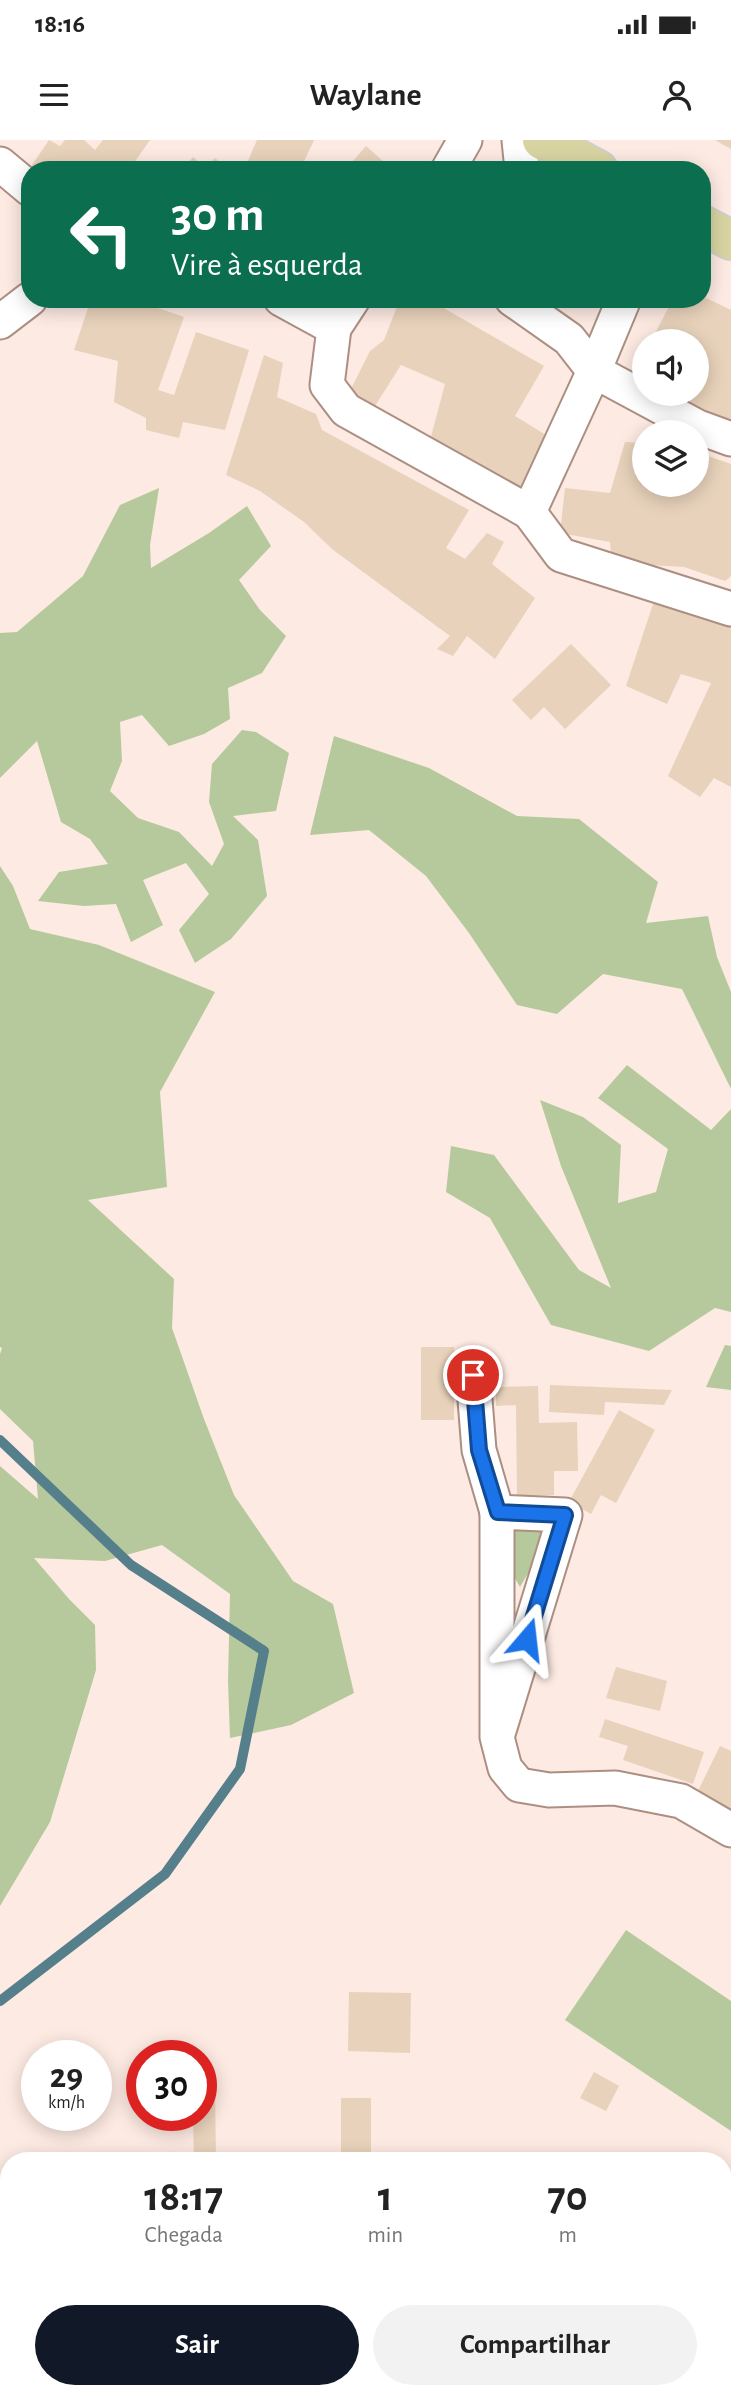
<!DOCTYPE html>
<html lang="pt">
<meta charset="utf-8">
<style>
:root{--surface:#fff;--page:#f2f2f2;--text:#222;--muted:#767676;--accent:#111827}
body{margin:0;font-family:"Alegreya Sans",sans-serif;background:var(--page);color:var(--text);height:100vh;display:flex;flex-direction:column;font-size:26px;white-space:nowrap}
*{box-sizing:border-box;margin:0}
p{font-size:23px;color:var(--muted)}
.icon{flex:none;width:38px;height:38px;fill:none;stroke:currentColor;stroke-width:2;stroke-linecap:round;stroke-linejoin:round}
.map{position:relative;flex:1;overflow:hidden}
.drawer{position:absolute;left:0px;top:2012px;width:732px;height:247px;display:flex;flex-direction:column;background:var(--surface);border-radius:28px 28px 0 0;box-shadow:0 4px 18px #0003}
.drawer>*{flex:none}
.banner{position:absolute;left:21px;top:21px;width:690px;height:147px;border-radius:28px;box-shadow:0 4px 18px #0003;background:#0b6e4f;color:#fff;overflow:hidden}
.tools{position:absolute;left:632px;top:189px;display:grid;gap:14px}
.tools a{display:grid;place-items:center;width:77px;height:77px;border-radius:50%;background:var(--surface);box-shadow:0 4px 18px #0003;font-size:35px}
.speed{position:absolute;left:21px;top:1900px;display:flex;gap:14px;font-size:35px;font-weight:700;text-align:center}
.speed>*{display:grid;place-content:center;width:91px;height:91px;border-radius:50%;background:var(--surface);box-shadow:0 4px 18px #0003;line-height:1}
.speed small{font-size:18px;font-weight:400}
.speed .limit{border:10px solid #d22;background:#fff;color:#111}
.pin{position:absolute;display:grid;place-items:center;width:60px;height:60px;color:#fff;margin:-30px;border:4px solid #fff;border-radius:50%;box-shadow:0 2px 7px #0007}
.me{position:absolute;width:77px;margin:-38px;rotate:17deg;stroke-linejoin:round;filter:drop-shadow(0 0 5px #0008)}
.turn{display:flex;align-items:center;gap:24px;height:147px;padding:0 35px;font-size:32px}
.turn .icon{width:91px;height:91px;stroke-width:2.5}
.turn b{display:block;font-size:49px;line-height:60px}
.eta{display:flex;justify-content:space-evenly;align-items:center;height:119px;text-align:center}
.eta b{font-size:42px;font-weight:600;line-height:49px}
.primary-button{display:flex;gap:14px;margin-top:auto;padding:14px 35px}
.primary-button a{flex:1;height:80px;border-radius:42px;background:var(--accent);color:#fff;font-size:28px;font-weight:600;line-height:80px;text-align:center}
.primary-button a+a{background:var(--page);color:var(--text)}
.status{display:flex;justify-content:space-between;align-items:center;height:49px;padding:0 35px;background:var(--surface);direction:ltr}
.status svg{height:19px;fill:currentColor}
header{display:flex;justify-content:space-between;align-items:center;height:91px;padding:0 35px;background:var(--surface);font-size:32px;font-weight:600}
.map>svg:first-child{display:block}
.green{fill:#b6c99c}
.lines{fill:none;stroke-linecap:round;stroke-linejoin:round}
.stream{stroke:#567f8c;stroke-width:10}
.building{fill:#e8d2bb}
.minor-casing{stroke:#ac8f82;stroke-width:37}
.major-casing{stroke:#d1cfce;stroke-width:42}
.minor{stroke:#fff;stroke-width:33}
.major{stroke:#d8d4a2;stroke-width:38}
.route-casing{stroke:#114b97;stroke-width:18}
.route{stroke:#1a73e8;stroke-width:12}
</style>
<div class="status"><b>18:16</b><svg viewBox="0 0 49 12"><path d="M0 12V9h3v3zM5 12V6h3v6zM10 12V3h3v9zM15 12V0h3v12zM26 1h20v11H26zM47 4h2v5h-2z"/></svg></div>
<header><svg class="icon" aria-label="menu" viewBox="0 0 24 24"><path d="M4 6h16M4 12h16M4 18h16"/></svg>Waylane<svg class="icon" aria-label="person" viewBox="0 0 24 24"><circle cx="12" cy="8" r="4"/><path d="M4 21q1-7 8-7t8 7"/></svg></header>
<div class="map">
<svg width="731" height="2258" viewBox="0 0 731 2258">
<rect width="100%" height="100%" fill="#fdeae2"/>
<g class="green">
<path d="M159,348L150,405L151,428L209,393L247,366L271,406L239,440L260,470L286,496L262,533L228,548L230,579L204,594L169,606L142,575L120,582L122,621L110,651L138,678L179,692L212,726L224,704L209,662L212,624L242,590L256,592L289,613L276,671L233,676L258,700L267,756L231,799L195,823L179,790L209,754L186,723L143,740L163,785L131,802L116,764L84,766L38,761L59,732L108,724L90,699L61,682L37,601L0,638V493L17,492L83,436L120,365Z"/>
<path d="M334,596L429,628L517,676L579,679L658,742L646,783L708,776L717,817L731,852V949L682,849L603,834L557,874L517,865L469,793L426,736L369,690L310,695Z"/>
<path d="M0,726L13,746L30,789L99,805L215,852L160,952L167,1047L88,1060L174,1139L172,1188L204,1279L234,1355L293,1441L333,1464L354,1553L291,1585L230,1598L228,1541L230,1454L162,1405L105,1421L34,1418L69,1459L95,1485L96,1530L50,1682L0,1766V1326L38,1359L33,1301L0,1269V1214L2,1208L0,1207Z"/>
<path d="M627,925L711,990L731,969V1172L715,1168L649,1211L551,1185L490,1078L446,1052L451,1006L494,1015L579,1130L611,1148L561,1026L540,960L583,977L621,1005L618,1063L656,1052L668,1009L598,958Z"/>
<path d="M725,1205L731,1206V1250L706,1247Z"/>
<path d="M509,1391H542L538,1416L520,1447L509,1428Z"/>
<path d="M626,1790L731,1861V1991L565,1880Z"/>
</g>
<g class="lines">
<path class="stream" d="M0,1300L131,1425L264,1511L240,1629L165,1734L0,1861"/>
</g>
<g class="building">
<path d="M49,0L60,6L65,0H84L95,10L103,0H150L129,30H33L30,28Z"/>
<path d="M257,0H314L300,30H244Z"/>
<path d="M715,0H731V9Z"/>
<path d="M366,6L393,30H345Z"/>
<path d="M193,17L206,28L215,18L228,30H182Z"/>
<path d="M702,156L731,170V284L675,254H696V201H651L673,159H702Z"/>
<path d="M91,159H132L184,177L158,250L174,255L196,192L249,210L225,290L183,282L179,298L146,290V278L114,262L118,221L74,210Z"/>
<path d="M400,159H428L544,226L515,276L546,295L524,348L428,308L445,244L401,225L368,277L346,259L370,211L384,200Z"/>
<path d="M264,215L283,223L277,257L316,274L322,290L469,370L446,408L465,419L487,393L504,402L492,424L535,458L495,519L467,496L453,516L437,509L450,496L332,409L304,382L260,351L226,335Z"/>
<path d="M644,215V237L635,232Z"/>
<path d="M625,302L644,303V345H696V312L731,324V436L725,441L684,427L612,423L610,402L560,393L565,348L610,353Z"/>
<path d="M654,461L731,486V647L714,638L700,657L668,636L711,543L681,534L667,564L626,546Z"/>
<path d="M571,504L611,545L565,589L544,567L531,580L512,560Z"/>
<rect x="421" y="1207" width="33" height="73"/>
<path d="M550,1245L672,1250L664,1265L605,1262L604,1275L549,1272Z"/>
<path d="M538,1246L539,1283L577,1282L578,1331H554V1355L517,1356L516,1265L496,1266V1247Z"/>
<path d="M619,1270L655,1290L616,1363L601,1355L591,1374L569,1362Z"/>
<path d="M616,1527L667,1541L660,1571L606,1558Z"/>
<path d="M605,1579L704,1612L693,1644L623,1620L628,1606L599,1597Z"/>
<path d="M720,1606L731,1611V1671L696,1655Z"/>
<path d="M349,1852L411,1853L410,1913L348,1911Z"/>
<path d="M594,1932L619,1946L606,1971L580,1958Z"/>
<path d="M201,1948H215L216,2021H194L193,1976H201Z"/>
<rect x="341" y="1958" width="30" height="63"/>
<rect x="41" y="2250" width="29" height="8"/>
<path d="M198,2250H220L219,2258H198Z"/>
<path d="M339,2250H368L369,2258H339Z"/>
</g>
<g class="lines">
<defs>
<g id="minor">
<path d="M519,0L522,30"/>
<path d="M0,24L30,49"/>
<path d="M448,30L465,0"/>
<path d="M281,159L334,188L327,245L346,270L529,372"/>
<path d="M512,159L569,199L594,231"/>
<path d="M0,182L30,159"/>
<path d="M334,188L353,159"/>
<path d="M594,231L624,159"/>
<path d="M731,299L698,287L594,231L529,372L561,415L731,469"/>
<path d="M473,1235L479,1310L497,1372"/>
<path d="M497,1597L565,1375L497,1372V1597L505,1628L519,1645L549,1650L615,1648L681,1661L731,1690"/>
<path d="M723,2167L731,2153"/>
<path d="M667,2258L672,2250"/>
</g>
<g id="major">
<path d="M542,0L598,30"/>
<path d="M702,85L731,100"/>
</g>
</defs>
<use href="#minor" class="minor-casing"/>
<use href="#major" class="major-casing"/>
<use href="#minor" class="minor"/>
<use href="#major" class="major"/>
</g>
<g class="lines">
<defs>
<path id="route" d="M473,1235L479,1310L498,1372L565,1375L527,1499"/>
</defs>
<use href="#route" class="route-casing"/>
<use href="#route" class="route"/>
</g>
</svg>
<div class="tools">
<a><svg class="icon" aria-label="sound" viewBox="0 0 24 24"><path d="M4 9h4l5-4v14l-5-4H4zM17 9q2 3 0 6"/></svg></a>
<a><svg class="icon" aria-label="layers" viewBox="0 0 24 24"><path d="M12 4l9 5-9 5-9-5zM3 14l9 5 9-5"/></svg></a>
</div>
<div class="speed"><div>29<small>km/h</small></div><div class="limit">30</div></div>
<div class="pin" style="left:473px;top:1235px;background:#d93025"><svg class="icon" aria-label="arrive" viewBox="0 0 24 24"><path d="M6 21V4h12l-3 4 3 4H6"/></svg></div>
<svg class="me" style="left:527px;top:1499px" viewBox="-20 -20 40 40"><path d="M0-17L14 15 0 8-14 15z" fill="#1a73e8" stroke="#fff" stroke-width="4"/></svg>
<div class="banner">
<div class="turn"><svg class="icon" aria-label="left" viewBox="0 0 24 24"><path d="M17 20v-9H6M10 6l-5 5 5 5"/></svg><div><b>30 m</b>Vire à esquerda</div></div>
</div>
<section class="drawer">
<div class="eta">
<div><b>18:17</b><p>Chegada</p></div>
<div><b>1</b><p>min</p></div>
<div><b>70</b><p>m</p></div>
</div>
<div class="primary-button"><a>Sair</a><a>Compartilhar</a></div>
</section>
</div>
